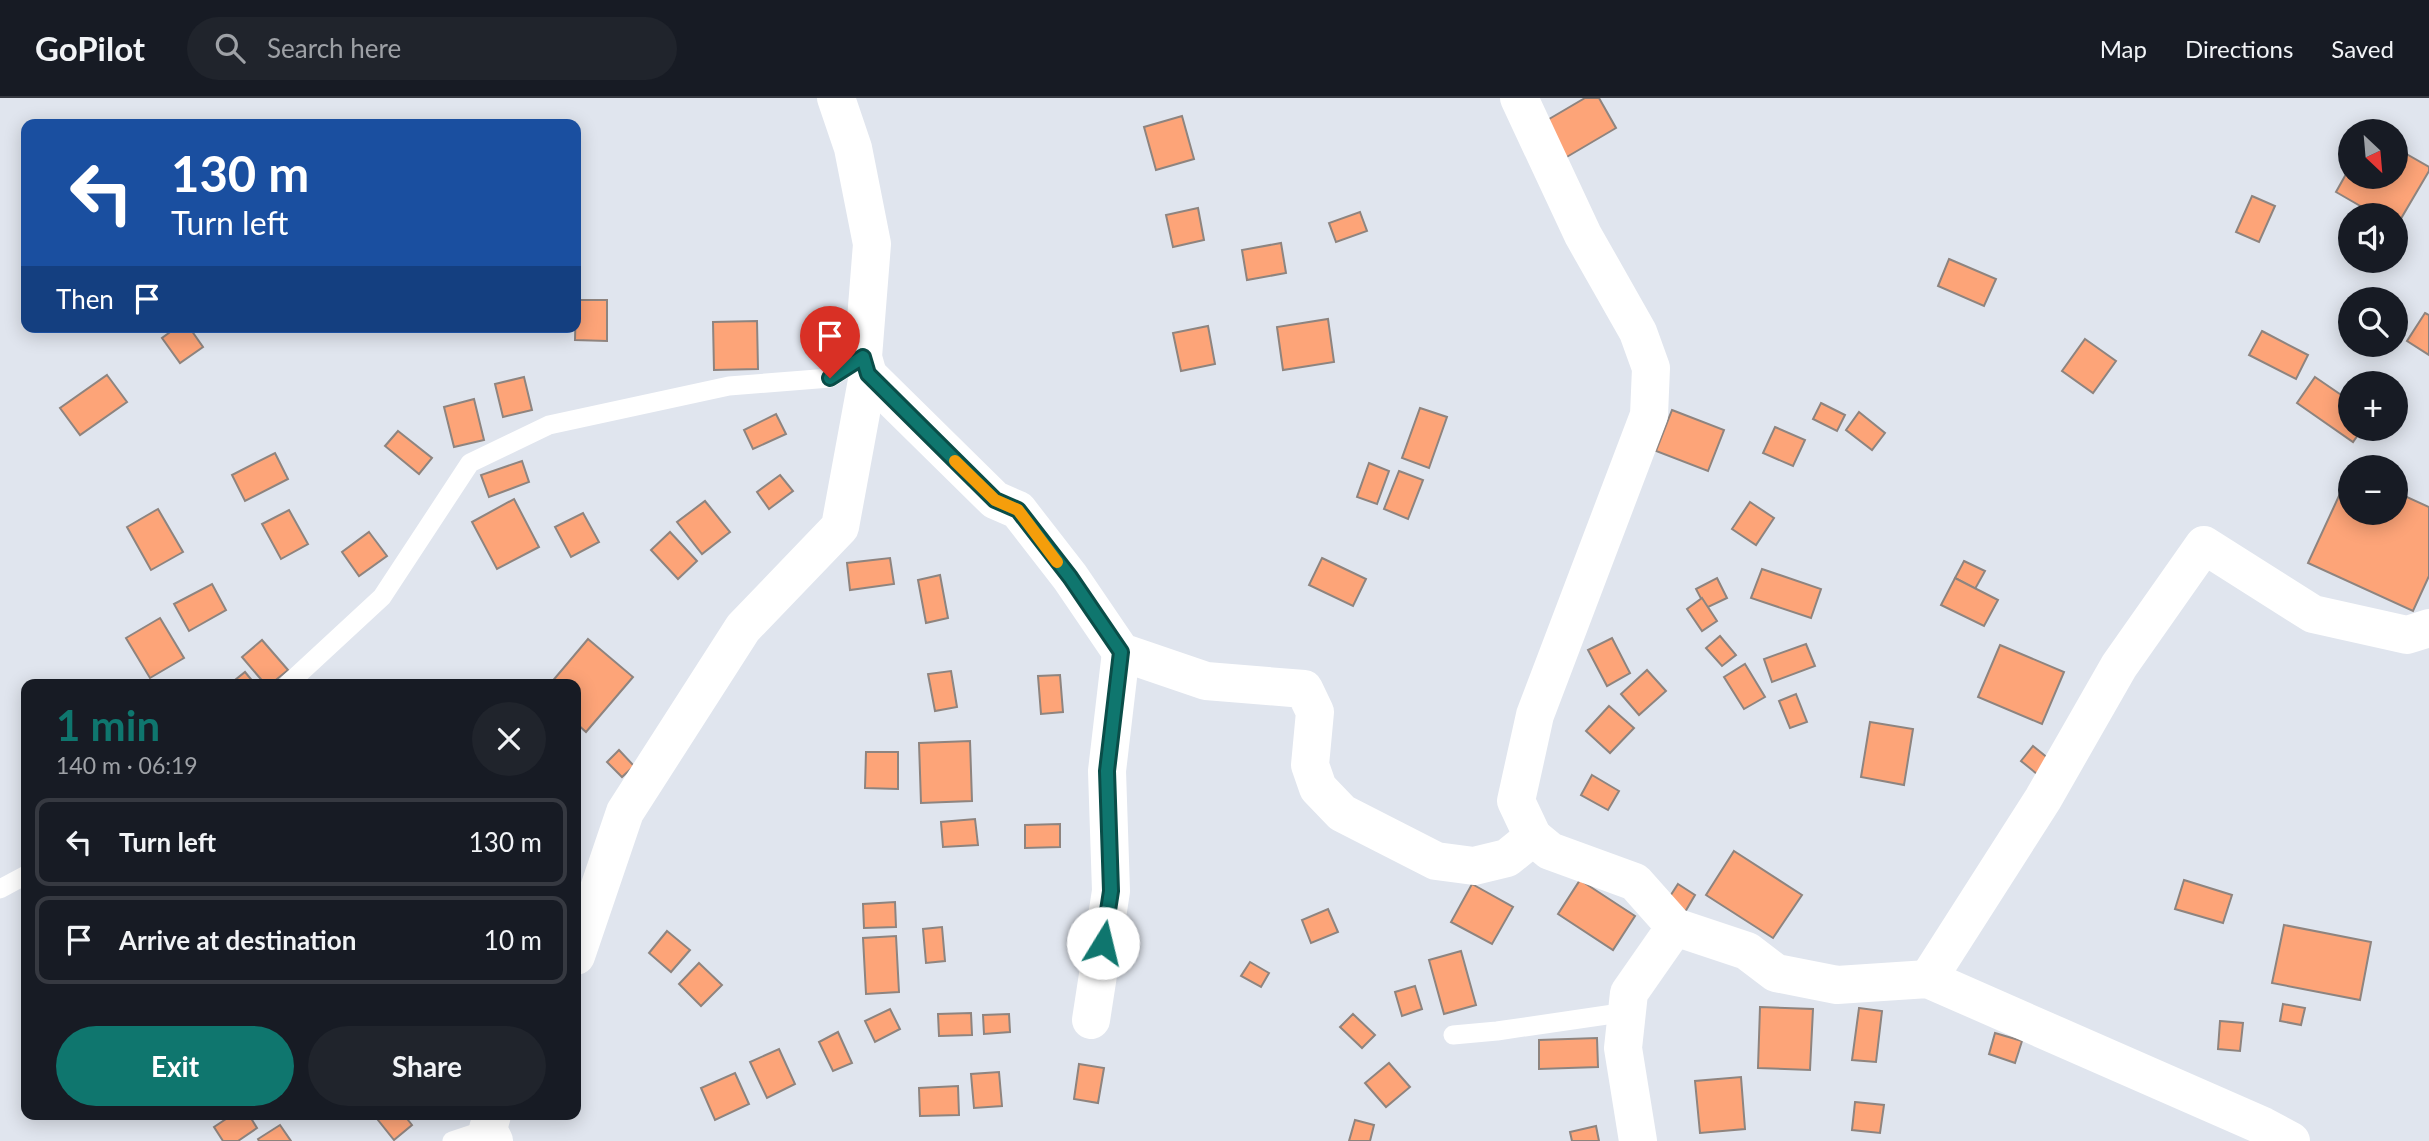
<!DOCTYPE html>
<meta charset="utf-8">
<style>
:root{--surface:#171b24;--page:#20242c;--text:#f1f3f6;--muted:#9ea1a6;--line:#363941;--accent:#0f766e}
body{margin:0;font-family:Lato,sans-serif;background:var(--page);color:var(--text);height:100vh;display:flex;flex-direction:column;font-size:26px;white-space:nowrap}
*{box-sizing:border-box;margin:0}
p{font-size:23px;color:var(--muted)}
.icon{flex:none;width:38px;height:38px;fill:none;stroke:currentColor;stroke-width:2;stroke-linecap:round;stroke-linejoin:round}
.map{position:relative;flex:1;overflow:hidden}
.panel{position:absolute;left:21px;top:581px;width:560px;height:441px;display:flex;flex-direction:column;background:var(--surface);border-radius:14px;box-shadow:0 4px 18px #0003}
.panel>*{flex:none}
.guide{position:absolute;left:21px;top:21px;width:560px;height:214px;border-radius:14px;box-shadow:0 4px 18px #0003;background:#1a4fa0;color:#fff;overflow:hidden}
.needle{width:46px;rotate:154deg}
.controls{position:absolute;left:2338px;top:21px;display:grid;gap:14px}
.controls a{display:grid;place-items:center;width:70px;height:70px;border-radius:50%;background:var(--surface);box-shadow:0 4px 18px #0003;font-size:35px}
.pin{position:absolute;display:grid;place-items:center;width:60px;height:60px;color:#fff;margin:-72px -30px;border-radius:50% 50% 50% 0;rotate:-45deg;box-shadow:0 0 7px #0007}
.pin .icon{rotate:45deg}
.me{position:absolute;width:77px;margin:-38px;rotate:9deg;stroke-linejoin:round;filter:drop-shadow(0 0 5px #0008)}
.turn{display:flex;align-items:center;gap:24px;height:147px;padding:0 35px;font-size:32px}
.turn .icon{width:91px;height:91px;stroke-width:2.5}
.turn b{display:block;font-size:49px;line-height:60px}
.then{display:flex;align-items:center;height:66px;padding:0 35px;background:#0003;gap:14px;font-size:26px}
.round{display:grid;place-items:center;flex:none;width:74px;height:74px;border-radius:37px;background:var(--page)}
.summary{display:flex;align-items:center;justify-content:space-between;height:119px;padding:0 35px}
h1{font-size:42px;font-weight:700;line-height:52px;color:var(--accent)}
.action{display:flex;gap:14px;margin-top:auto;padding:14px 35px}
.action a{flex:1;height:80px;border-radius:42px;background:var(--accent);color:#fff;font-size:28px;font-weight:700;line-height:80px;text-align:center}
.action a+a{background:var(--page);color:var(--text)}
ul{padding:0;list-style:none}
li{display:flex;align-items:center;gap:21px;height:88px;margin:0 14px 10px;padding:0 21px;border:4px solid var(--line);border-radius:14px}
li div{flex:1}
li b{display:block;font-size:26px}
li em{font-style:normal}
header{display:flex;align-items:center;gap:42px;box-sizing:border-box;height:98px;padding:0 35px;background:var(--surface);border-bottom:2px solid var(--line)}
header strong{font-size:33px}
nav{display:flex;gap:38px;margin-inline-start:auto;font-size:24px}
.search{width:490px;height:63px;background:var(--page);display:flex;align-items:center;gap:18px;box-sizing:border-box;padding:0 24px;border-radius:38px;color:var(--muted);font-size:26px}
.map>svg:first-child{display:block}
.building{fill:#fda478;stroke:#8e847f;stroke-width:2}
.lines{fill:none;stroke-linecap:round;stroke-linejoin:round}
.lane{stroke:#fff;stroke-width:19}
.street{stroke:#fff;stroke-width:38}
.route-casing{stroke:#0a4d48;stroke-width:18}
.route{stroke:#0f766e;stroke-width:12}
.slow{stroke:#f59e0b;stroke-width:12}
</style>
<header>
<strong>GoPilot</strong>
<div class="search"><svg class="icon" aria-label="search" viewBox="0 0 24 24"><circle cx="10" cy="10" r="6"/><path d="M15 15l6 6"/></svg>Search here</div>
<nav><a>Map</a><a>Directions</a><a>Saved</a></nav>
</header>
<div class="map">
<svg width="2429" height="1043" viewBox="0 0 2429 1043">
<rect width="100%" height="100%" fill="#e0e5ee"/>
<g class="building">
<path d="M1585,0H1599L1616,30L1565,60L1544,24Z"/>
<path d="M1182,18L1194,61L1156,72L1144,29Z"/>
<path d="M2396,50L2429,69V73L2396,129V117H2376L2336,94L2350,69V79H2396Z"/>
<path d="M2252,98L2275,108L2259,144L2236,134Z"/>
<path d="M1198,110L1204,142L1173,149L1166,117Z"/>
<path d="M1360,114L1367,133L1336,144L1329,125Z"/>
<path d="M1281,145L1286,175L1247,182L1242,152Z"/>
<path d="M1949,161L1996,181L1984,208L1938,188Z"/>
<path d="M576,202H607V243L575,242Z"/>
<path d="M2425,215L2429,217V257L2407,243Z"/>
<path d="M1328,221L1334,264L1283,272L1277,229Z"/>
<path d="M757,223L758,271L714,272L713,224Z"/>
<path d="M1208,228L1215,266L1181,273L1173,235Z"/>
<path d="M177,229H189L203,249L180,265L162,240Z"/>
<path d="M843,229L844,257L821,258L819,231Z"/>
<path d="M2262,233L2308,257L2296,281L2249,257Z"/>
<path d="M2085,241L2116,263L2093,295L2062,273Z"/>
<path d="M107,277L127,304L80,337L60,310Z"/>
<path d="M524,279L532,312L503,319L495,286Z"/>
<path d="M2315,279L2350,303V331H2362L2353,344L2297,305Z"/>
<path d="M474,301L484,342L454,349L444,309Z"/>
<path d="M1821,305L1845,317L1837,333L1813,321Z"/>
<path d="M1420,310L1447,319L1429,370L1402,360Z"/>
<path d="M1672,312L1724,332L1708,373L1656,353Z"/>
<path d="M1859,314L1885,335L1872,352L1846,332Z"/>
<path d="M776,316L786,336L753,351L744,332Z"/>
<path d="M1775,329L1805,342L1793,368L1763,355Z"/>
<path d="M398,333L432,360L419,376L385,348Z"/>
<path d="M275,355L288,381L245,403L232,377Z"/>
<path d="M522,363L529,384L489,399L481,377Z"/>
<path d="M1369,365L1389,373L1377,406L1357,399Z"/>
<path d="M1399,373L1423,382L1408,421L1384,411Z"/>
<path d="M2350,374V415H2396V394L2429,409V478L2413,513L2308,465Z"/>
<path d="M780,377L793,393L769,411L757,394Z"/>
<path d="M514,401L539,449L497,471L472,424Z"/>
<path d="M705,403L730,434L702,456L677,424Z"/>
<path d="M1750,404L1774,420L1756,447L1732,431Z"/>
<path d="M158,411L183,454L151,472L127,429Z"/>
<path d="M289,412L308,446L281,461L262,426Z"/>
<path d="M583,415L599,444L571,459L555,429Z"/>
<path d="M369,434L387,458L359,478L342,454Z"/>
<path d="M670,434L697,463L678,481L651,452Z"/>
<path d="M890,460L894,486L850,492L847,465Z"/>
<path d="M1322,460L1366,481L1353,508L1309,487Z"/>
<path d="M1964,463L1985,473L1975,491L1955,480Z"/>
<path d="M1762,471L1821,491L1811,520L1751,500Z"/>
<path d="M940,477L948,520L926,525L918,482Z"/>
<path d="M1717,480L1727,500L1706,510L1696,491Z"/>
<path d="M1955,480L1998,502L1984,528L1941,507Z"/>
<path d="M212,486L226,512L189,533L174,506Z"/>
<path d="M1702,500L1717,523L1702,533L1687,511Z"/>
<path d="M160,520L184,560L150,580L126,540Z"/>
<path d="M1720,538L1736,557L1722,568L1706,550Z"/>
<path d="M1612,540L1630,575L1607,588L1588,552Z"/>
<path d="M588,541L633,579L586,634L576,625V586H550Z"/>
<path d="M262,542L288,572L271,586H265L242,559Z"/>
<path d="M1806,546L1815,568L1772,584L1764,561Z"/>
<path d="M2000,547L2064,574L2042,626L1978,599Z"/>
<path d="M1745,566L1765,599L1744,611L1724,579Z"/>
<path d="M1647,572L1666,593L1639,617L1621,596Z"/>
<path d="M951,573L957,609L935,613L928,576Z"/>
<path d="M245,574L255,586H230Z"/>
<path d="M1060,577L1063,614L1041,616L1038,578Z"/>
<path d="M1796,596L1807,624L1790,630L1779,603Z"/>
<path d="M1609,608L1634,630L1610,655L1586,633Z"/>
<path d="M1870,624L1913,631L1904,687L1861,679Z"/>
<path d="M970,643L972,703L921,705L919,645Z"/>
<path d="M2033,648L2049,661L2037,676L2021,663Z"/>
<path d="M619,652L634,668L622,679L607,664Z"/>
<path d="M866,654H898V691L865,690Z"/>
<path d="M1592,677L1619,693L1608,712L1581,697Z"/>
<path d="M975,721L978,747L943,749L941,724Z"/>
<path d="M1060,726V749L1025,750V727Z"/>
<path d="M1734,753L1802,797L1773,840L1706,797Z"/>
<path d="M1580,782L1635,818L1613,852L1558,816Z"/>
<path d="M2184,782L2232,797L2223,825L2175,811Z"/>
<path d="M1472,786L1513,809L1492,846L1451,824Z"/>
<path d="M1678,786L1695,797L1685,814L1667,803Z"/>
<path d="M895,804L896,829L864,830L863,806Z"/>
<path d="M1328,811L1338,834L1311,845L1302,822Z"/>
<path d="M2284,827L2371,844L2360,902L2272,885Z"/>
<path d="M942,829L945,863L926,865L923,831Z"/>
<path d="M667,833L690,852L671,874L649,855Z"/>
<path d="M896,838L899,894L866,896L863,840Z"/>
<path d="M1461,853L1476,907L1444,916L1429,862Z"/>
<path d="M1250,864L1269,875L1261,889L1241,878Z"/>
<path d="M699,865L722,887L701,908L679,886Z"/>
<path d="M1415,888L1422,911L1402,918L1395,894Z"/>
<path d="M2283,906L2305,910L2301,927L2280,923Z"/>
<path d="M1760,909L1813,911L1810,972L1758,970Z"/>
<path d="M1859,910L1882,913L1876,964L1852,962Z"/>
<path d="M890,911L900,931L875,944L865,923Z"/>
<path d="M971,915L972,937L939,938L938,916Z"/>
<path d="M1009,916L1010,934L984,936L983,917Z"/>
<path d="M1353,916L1375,937L1362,950L1340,929Z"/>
<path d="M2220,923L2243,925L2240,953L2218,951Z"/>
<path d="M838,934L852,965L833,973L819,944Z"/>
<path d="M1995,935L2022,943L2015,965L1989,956Z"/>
<path d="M1597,940L1598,969L1539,971V942Z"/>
<path d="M779,951L795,986L767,1000L750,964Z"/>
<path d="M1389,965L1410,989L1386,1009L1365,985Z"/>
<path d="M1079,966L1104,970L1098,1005L1074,1001Z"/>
<path d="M999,974L1002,1008L974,1010L971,976Z"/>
<path d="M735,975L749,1006L715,1022L701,990Z"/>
<path d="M1741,979L1745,1031L1700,1035L1695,983Z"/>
<path d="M958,988L959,1017L920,1018L919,990Z"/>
<path d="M1855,1004L1884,1007L1880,1035L1852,1032Z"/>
<path d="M232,1017H249L257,1030L238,1043H223L214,1029Z"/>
<path d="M374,1017H404L412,1027L394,1042Z"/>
<path d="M1355,1022L1374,1027L1370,1043H1349Z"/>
<path d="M280,1027L291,1043H259L258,1041Z"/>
<path d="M1596,1028L1599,1043H1572L1570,1034Z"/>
</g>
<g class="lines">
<g class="lane">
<path d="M288,586L382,499L470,365L549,327L729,288L830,280L863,259"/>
<path d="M0,791L26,777"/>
<path d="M1453,937L1497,933L1627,914"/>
<path d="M452,1043L488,1031"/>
</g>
<g class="street">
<path d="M1519,0L1583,137L1638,234L1651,270L1649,317L1535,617L1516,703L1533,739"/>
<path d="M868,277L995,402L1018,412L1070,479L1121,554L1206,583L1304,591L1315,614L1310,667L1318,690L1342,715L1436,763L1474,768L1507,760L1533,739L1550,753L1635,784L1675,829L1747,853L1776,875L1837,887L1928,881L2263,1028L2291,1043"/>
<path d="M576,858L625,714L743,530L840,429L868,277L863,259L872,146L853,50L836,0"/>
<path d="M1928,881L2043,701L2119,568L2204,447L2313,516L2407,537L2429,530"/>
<path d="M1091,922L1111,793L1107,673L1121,554"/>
<path d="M492,1017L488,1031L494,1043"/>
<path d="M1638,1043L1623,950L1629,895L1675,829"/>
</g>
</g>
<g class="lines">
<defs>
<path id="route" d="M830,280L863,259L868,276L995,402L1018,412L1070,479L1121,554L1107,673L1111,793L1103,845"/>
</defs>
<use href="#route" class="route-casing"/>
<use href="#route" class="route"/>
<path class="slow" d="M955,363L995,402L1018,412L1057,464"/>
</g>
</svg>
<div class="controls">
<a><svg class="needle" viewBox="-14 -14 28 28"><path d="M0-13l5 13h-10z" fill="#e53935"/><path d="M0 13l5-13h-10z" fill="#9ea1a6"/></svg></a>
<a><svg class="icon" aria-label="sound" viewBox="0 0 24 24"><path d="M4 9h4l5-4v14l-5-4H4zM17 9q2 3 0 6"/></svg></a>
<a><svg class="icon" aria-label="search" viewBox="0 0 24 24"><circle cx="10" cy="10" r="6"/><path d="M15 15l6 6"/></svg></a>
<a>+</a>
<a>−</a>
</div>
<div class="pin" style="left:830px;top:280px;background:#d93025"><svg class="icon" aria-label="arrive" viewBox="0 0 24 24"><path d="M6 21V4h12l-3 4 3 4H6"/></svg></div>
<svg class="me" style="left:1103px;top:845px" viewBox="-20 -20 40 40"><circle r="19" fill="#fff"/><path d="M0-13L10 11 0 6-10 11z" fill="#0f766e"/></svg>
<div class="guide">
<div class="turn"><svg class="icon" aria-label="left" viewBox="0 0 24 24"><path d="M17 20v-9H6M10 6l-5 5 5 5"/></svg><div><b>130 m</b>Turn left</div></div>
<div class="then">Then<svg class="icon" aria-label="arrive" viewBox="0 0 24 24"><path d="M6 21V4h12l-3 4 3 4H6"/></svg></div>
</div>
<section class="panel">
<div class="summary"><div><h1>1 min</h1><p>140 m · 06:19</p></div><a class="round"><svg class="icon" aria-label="close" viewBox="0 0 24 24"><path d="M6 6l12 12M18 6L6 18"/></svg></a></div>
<ul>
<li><svg class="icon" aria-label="left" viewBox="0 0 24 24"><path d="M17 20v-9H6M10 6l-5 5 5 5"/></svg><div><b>Turn left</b></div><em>130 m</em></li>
<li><svg class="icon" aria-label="arrive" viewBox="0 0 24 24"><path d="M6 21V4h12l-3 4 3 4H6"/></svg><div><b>Arrive at destination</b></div><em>10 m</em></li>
</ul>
<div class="action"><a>Exit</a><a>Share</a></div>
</section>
</div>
